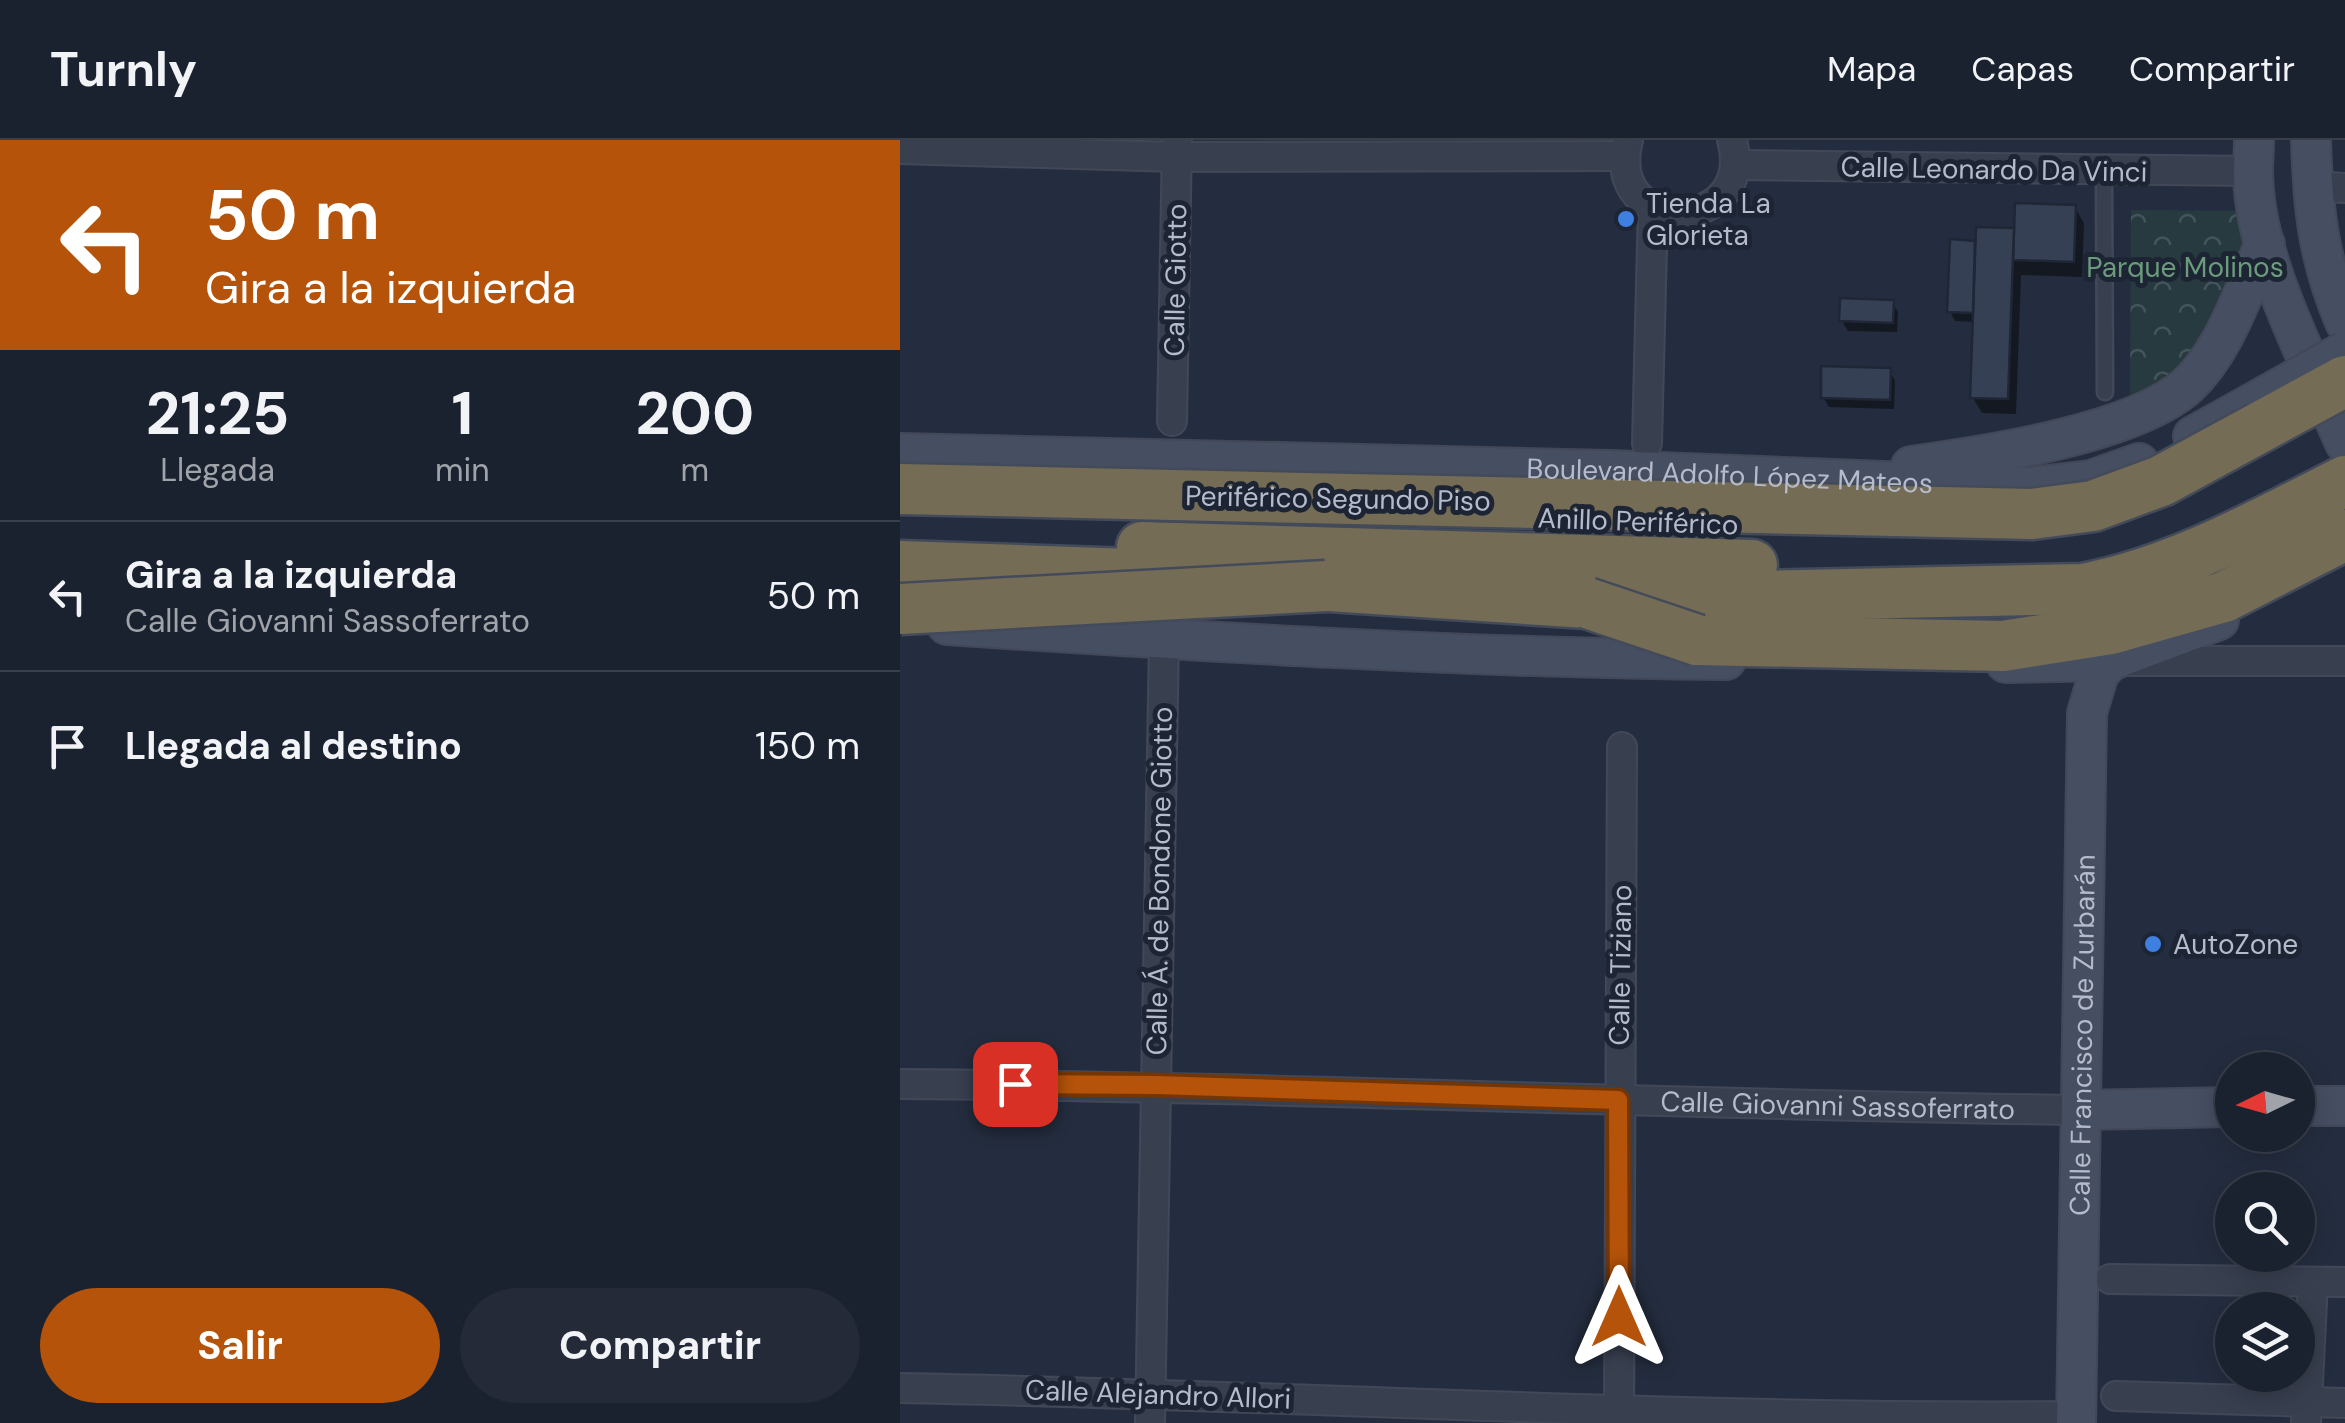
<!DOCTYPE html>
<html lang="es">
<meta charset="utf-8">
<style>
:root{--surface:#1b222f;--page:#242a37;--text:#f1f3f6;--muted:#a0a4aa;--line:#393f4b;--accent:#b45309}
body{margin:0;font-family:"DM Sans",sans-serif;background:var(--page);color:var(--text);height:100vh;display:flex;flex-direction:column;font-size:38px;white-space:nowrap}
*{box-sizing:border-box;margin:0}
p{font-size:32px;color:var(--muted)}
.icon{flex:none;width:55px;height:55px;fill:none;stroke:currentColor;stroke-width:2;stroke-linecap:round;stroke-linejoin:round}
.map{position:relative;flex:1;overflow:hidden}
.details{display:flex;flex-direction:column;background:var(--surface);width:900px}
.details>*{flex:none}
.guide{background:#b45309;color:#fff;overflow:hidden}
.needle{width:65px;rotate:265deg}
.tools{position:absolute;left:1315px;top:912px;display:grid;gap:20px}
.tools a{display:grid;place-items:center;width:100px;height:100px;border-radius:50%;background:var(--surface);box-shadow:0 5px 25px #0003,0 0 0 2px var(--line);font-size:50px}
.pin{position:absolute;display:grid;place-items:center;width:85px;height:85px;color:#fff;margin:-42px;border-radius:20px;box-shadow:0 5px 15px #0006}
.me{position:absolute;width:110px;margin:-55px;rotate:0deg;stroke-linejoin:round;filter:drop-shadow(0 0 8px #0008)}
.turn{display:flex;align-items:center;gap:35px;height:210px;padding:0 40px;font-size:45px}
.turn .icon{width:130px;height:130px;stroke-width:2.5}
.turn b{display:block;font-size:70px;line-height:85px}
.eta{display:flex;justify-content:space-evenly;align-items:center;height:170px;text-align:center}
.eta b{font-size:60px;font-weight:700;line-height:70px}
.cta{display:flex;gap:20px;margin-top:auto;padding:20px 40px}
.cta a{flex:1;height:115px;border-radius:60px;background:var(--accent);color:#fff;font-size:40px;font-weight:700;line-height:115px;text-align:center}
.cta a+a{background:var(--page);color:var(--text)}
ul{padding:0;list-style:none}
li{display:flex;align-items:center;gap:30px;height:150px;padding:0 40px;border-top:2px solid var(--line)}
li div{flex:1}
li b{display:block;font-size:38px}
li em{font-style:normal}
header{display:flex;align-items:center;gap:60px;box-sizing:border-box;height:140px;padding:0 50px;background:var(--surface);border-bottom:2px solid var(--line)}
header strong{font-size:48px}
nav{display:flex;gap:55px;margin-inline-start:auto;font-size:35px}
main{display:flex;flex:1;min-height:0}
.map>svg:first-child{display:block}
.park{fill:url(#park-crowns)}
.shadow{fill:#0007}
.building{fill:#364055;stroke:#1f2636;stroke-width:2.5}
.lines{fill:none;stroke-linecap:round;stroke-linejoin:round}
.lane-casing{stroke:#424858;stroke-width:19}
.street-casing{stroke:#424858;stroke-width:32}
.secondary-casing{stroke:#424858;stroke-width:42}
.highway-casing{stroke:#434a5a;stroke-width:55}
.lane{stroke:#383f4f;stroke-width:14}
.street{stroke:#383f4f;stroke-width:28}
.secondary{stroke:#464e62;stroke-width:38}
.highway{stroke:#756c55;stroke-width:50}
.secondary-bridge-casing{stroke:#424858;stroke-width:42;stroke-linecap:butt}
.highway-bridge-casing{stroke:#434a5a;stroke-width:55;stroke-linecap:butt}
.secondary-bridge{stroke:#464e62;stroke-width:38}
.highway-bridge{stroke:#756c55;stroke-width:50}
.route-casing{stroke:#753606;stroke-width:25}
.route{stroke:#b45309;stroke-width:18}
.shop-dot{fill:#3f7fe0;stroke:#1d2434;stroke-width:4}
.labels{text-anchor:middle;stroke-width:10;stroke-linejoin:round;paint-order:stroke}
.street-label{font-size:28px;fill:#b5bbca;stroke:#1d2434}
.poi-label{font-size:28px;fill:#b5bbca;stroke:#1d2434;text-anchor:start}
.park-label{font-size:28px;fill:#6b9b7c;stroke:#1d2434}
</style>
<header>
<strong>Turnly</strong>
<nav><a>Mapa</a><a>Capas</a><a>Compartir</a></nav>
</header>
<main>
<section class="details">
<div class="guide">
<div class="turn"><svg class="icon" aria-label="left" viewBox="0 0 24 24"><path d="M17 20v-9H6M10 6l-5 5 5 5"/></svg><div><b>50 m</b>Gira a la izquierda</div></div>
</div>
<div class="eta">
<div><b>21:25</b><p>Llegada</p></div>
<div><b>1</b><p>min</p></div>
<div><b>200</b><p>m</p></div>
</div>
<ul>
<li><svg class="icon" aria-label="left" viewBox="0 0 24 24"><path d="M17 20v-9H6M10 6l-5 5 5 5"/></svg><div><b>Gira a la izquierda</b><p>Calle Giovanni Sassoferrato</p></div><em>50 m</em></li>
<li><svg class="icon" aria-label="arrive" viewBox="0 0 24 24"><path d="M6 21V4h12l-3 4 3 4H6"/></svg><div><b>Llegada al destino</b></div><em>150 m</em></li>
</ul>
<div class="cta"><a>Salir</a><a>Compartir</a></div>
</section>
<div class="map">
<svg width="1445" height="1283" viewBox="0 0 1445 1283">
<defs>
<pattern id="park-crowns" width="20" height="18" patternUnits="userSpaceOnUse" patternTransform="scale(2.5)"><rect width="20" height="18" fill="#263a40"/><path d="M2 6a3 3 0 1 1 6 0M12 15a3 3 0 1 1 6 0" fill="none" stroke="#43555a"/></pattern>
</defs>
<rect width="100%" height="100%" fill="#242d3f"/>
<path class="park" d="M1231,70L1349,71L1350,117L1306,209L1230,267Z"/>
<g class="shadow">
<path d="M1175,68L1184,83L1182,137L1121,135L1116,274L1082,273L1073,258L1075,182L1055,181L1050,171L1074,103L1078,109V90L1116,91Z"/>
<path d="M992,162L998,172L997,192L948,191L942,181Z"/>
<path d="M990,231L995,241L994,269L929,267L923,257Z"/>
</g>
<g class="building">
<path d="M1115,63L1176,65L1174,122L1113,120Z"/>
<path d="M1076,87L1114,88L1108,259L1070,258Z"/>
<path d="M1050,99L1075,101L1073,173L1047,172Z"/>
<path d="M940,158L994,160L993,183L939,181Z"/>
<path d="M921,226L991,228L990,260L921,258Z"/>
</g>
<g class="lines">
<defs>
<path id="lane" d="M1204,32L1205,252"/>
<g id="street">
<path d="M728,0C703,99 858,95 832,0"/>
<path d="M0,9L277,17L724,16"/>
<path d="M836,25L1353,31"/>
<path d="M1413,46L1445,48"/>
<path d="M272,281L277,0"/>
<path d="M747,303L753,67"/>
<path d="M1226,521H1445"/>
<path id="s1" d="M0,944C394,947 787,965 1181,970"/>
<path d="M1210,1139L1445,1142"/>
<path d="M0,1248C392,1255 784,1280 1176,1276"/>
<path d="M1216,1256L1445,1263"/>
<path d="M250,1283L264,500"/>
<path d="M719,1283L722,607"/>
<path d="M1406,1283L1413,1142"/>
</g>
<g id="secondary">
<path d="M1354,0C1354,11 1353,21 1353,31C1353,118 1411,224 1445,303"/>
<path d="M1411,0C1413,70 1418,117 1445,182"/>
<path d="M1293,296L1365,256"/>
<path id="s2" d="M0,313L709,330L1132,347L1191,340L1239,323"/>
<path d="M1011,326C1083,316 1234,294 1288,245C1326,209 1343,150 1365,104"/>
<path d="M47,485C307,502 567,518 826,520"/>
<path d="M1106,523L1210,521L1319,480"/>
<path d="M1398,966H1445"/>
<path d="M1181,970L1332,967"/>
<path id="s3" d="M1176,1283L1187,573L1199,533L1210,521"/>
</g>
<g id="highway">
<path d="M242,407L852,425"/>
<path d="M0,426L289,436"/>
<path d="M384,443L687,463L810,457L1183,449C1277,431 1360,384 1445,341"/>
<path d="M797,500L1103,506L1211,489L1324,457L1445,395"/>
</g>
</defs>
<use href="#lane" class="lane-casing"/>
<use href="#street" class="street-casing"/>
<use href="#secondary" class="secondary-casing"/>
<use href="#highway" class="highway-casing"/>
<use href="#lane" class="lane"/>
<use href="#street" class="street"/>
<use href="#secondary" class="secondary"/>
<use href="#highway" class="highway"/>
<defs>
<path id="secondary-bridge" d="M1365,256L1445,211"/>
<g id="highway-bridge">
<path d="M0,349L1132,374L1193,366L1261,341L1445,241"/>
<path d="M687,463L797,500"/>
<path d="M0,469L426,446"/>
</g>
</defs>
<use href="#secondary-bridge" class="secondary-bridge-casing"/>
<use href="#highway-bridge" class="highway-bridge-casing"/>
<use href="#secondary-bridge" class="secondary-bridge"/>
<use href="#highway-bridge" class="highway-bridge"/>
</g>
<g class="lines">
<defs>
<path id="route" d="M115,944L256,945L718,960L719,1177"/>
</defs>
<use href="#route" class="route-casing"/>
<use href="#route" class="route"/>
</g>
<g class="shop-dot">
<circle cx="726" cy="79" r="10"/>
<circle cx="1253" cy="804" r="10"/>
</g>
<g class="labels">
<g class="street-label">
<text transform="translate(1094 29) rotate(1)" y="10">Calle Leonardo Da Vinci</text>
<text transform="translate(275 140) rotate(-89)" y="10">Calle Giotto</text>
<text dy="10" stroke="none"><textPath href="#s2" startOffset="830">Boulevard Adolfo López Mateos</textPath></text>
<text transform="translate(438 358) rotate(1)" y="10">Periférico Segundo Piso</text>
<text transform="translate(738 381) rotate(2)" y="10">Anillo Periférico</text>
<text transform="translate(259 741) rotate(-89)" y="10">Calle Á. de Bondone Giotto</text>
<text transform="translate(720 825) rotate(-89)" y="10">Calle Tiziano</text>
<text dy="10" stroke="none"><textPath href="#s3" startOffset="388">Calle Francisco de Zurbarán</textPath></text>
<text dy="10" stroke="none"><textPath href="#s1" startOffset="938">Calle Giovanni Sassoferrato</textPath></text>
<text transform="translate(258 1254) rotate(2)" y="10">Calle Alejandro Allori</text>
</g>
<g class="poi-label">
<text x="746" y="73">Tienda La<tspan x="746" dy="32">Glorieta</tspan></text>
<text x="1273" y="814">AutoZone</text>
</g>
<g class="park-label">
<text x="1285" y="137">Parque Molinos</text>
</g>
</g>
</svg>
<div class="tools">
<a><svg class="needle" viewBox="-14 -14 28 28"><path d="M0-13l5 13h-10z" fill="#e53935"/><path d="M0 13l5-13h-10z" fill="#a0a4aa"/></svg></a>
<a><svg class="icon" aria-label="search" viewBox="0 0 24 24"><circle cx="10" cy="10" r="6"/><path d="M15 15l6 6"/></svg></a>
<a><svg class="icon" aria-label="layers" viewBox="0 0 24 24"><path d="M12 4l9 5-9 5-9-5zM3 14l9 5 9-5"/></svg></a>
</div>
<div class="pin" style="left:115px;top:944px;background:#d93025"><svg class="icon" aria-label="arrive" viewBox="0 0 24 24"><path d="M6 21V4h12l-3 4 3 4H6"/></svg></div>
<svg class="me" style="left:719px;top:1177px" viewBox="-20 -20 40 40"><path d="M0-17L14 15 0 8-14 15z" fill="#b45309" stroke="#fff" stroke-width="4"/></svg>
</div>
</main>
